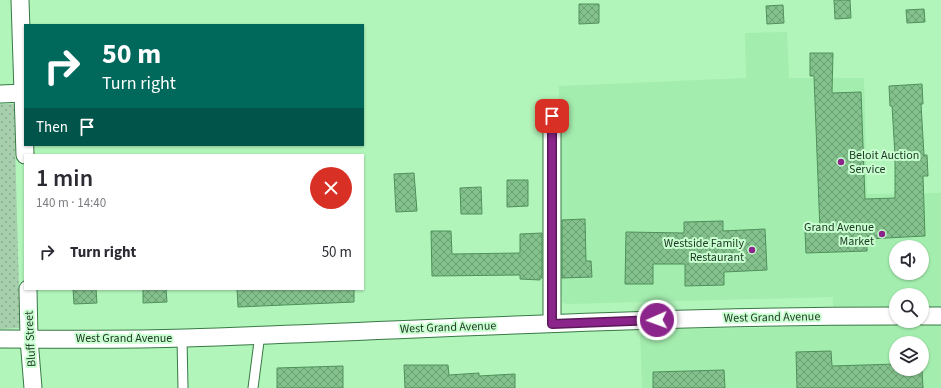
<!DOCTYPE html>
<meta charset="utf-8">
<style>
:root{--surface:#fff;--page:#f2f2f3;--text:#2b2b33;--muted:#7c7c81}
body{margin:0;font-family:"Source Sans 3",sans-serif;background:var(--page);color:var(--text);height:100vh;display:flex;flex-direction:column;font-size:15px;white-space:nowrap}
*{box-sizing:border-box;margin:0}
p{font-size:13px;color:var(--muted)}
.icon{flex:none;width:22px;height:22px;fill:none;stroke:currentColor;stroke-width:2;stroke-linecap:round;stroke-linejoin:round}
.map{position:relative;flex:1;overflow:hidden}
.panel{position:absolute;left:24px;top:154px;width:340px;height:136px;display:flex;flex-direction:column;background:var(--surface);border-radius:0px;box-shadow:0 1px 3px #0004}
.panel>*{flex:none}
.hud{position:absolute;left:24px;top:24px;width:340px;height:122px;border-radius:0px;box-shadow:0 1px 3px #0004;background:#00695c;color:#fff;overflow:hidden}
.tools{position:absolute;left:889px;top:240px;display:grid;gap:8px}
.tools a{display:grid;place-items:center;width:40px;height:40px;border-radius:50%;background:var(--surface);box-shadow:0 1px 3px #0004;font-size:20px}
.pin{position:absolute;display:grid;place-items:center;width:34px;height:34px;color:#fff;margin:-17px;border-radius:8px;box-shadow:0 2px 6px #0006}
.me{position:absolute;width:44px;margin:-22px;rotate:268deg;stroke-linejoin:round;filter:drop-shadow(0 0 3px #0008)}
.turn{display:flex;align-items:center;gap:14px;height:84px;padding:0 12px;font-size:18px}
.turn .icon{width:52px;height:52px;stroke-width:2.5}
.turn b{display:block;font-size:28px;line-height:34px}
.then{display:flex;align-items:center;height:38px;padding:0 12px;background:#0003;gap:8px;font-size:15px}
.round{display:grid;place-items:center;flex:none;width:42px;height:42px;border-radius:21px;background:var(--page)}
.overview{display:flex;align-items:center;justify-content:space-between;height:68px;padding:0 12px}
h1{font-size:24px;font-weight:600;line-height:30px}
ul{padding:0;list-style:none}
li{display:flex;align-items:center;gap:12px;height:60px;padding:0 12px}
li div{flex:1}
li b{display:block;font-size:15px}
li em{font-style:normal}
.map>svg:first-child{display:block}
.built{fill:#a3edae;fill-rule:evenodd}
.park{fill:url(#park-dots)}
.building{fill:url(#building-cross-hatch);stroke:#4f905b}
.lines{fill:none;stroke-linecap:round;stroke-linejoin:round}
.service-casing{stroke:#387945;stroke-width:11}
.minor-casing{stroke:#387945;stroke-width:19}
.service{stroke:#fff;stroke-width:9}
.minor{stroke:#fff;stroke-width:17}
.route-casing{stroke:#5b185a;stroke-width:10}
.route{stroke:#8c258b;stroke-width:7}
.poi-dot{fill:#8c258b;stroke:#c9ffd0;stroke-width:1.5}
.labels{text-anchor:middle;stroke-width:4;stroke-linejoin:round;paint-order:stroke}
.poi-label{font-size:12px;fill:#203b25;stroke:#c9ffd0;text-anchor:end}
.street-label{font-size:12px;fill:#203b25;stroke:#c9ffd0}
</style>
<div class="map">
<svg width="941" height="388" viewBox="0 0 941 388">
<defs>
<pattern id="park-dots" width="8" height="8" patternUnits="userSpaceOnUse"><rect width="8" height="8" fill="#a8cfad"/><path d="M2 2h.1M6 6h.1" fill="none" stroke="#88a98d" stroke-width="1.8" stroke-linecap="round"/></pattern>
<pattern id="building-cross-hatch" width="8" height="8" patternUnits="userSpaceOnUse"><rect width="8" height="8" fill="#84c28d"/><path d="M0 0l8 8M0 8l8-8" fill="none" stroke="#6c9f73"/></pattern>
</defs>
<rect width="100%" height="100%" fill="#b2f5bb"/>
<path class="built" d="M787,32L789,78H864L867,194L941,193V388H642L640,330L833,326V297L568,304L563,303L560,290L559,86L746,78L745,33ZM896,247H922V273H896ZM896,295H922V321H896ZM896,343H922V369H896Z"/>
<path class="park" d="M0,104H14L20,328L0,329Z"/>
<g class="building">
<path d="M834,0H850L851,18L835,19Z"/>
<path d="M579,4H599V23L579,24Z"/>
<path d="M783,5L784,23L767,24L766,6Z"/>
<path d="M924,9L925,22L907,23L906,10Z"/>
<path d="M810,53H833L832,93L861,92L865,199L895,198V155L892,106H890L889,86L922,84L923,104H921L924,155H927L928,176H923L925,236L867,239V251L806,253L805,231H820L814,76H810Z"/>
<path d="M414,173L417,211L396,212L394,174Z"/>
<path d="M507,180H528V206L507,207Z"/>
<path d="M481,187L482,214H461L460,188Z"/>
<path d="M585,219L586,261H591L592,277L562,278V220Z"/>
<path d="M723,221V231L765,229L767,270L724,272V285L685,286V264H653V284H625L626,232L684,233V222Z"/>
<path d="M431,231H451L452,254L520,253V234L542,233V278H540V280L520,279V275L432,276Z"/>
<path d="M73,289H96L97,303L74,304Z"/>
<path d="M143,289H166L167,302L143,303Z"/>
<path d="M237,289H354V302L238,307Z"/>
<path d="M831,351L832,366L896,364V369L922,370L923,388H797L796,352Z"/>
<path d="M404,365H448L449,375L479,373V376L515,374V388H405Z"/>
<path d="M343,366V388H277V368Z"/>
<path d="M724,370L725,388H653V372Z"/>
</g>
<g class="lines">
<defs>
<g id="service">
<path d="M182,338L183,388"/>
<path d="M253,388L260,334"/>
</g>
<g id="minor">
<path d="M20,0L25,155"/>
<path d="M0,94L24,93"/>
<path d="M28,289L29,339L33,388"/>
<path d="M922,316H941"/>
<path d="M552,323V116"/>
<path d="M0,339C62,339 123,340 185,338C422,330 659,316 896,316"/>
</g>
</defs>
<use href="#service" class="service-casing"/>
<use href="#minor" class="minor-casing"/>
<use href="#service" class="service"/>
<use href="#minor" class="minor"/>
</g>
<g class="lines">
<defs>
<path id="route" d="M552,116V324L657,320"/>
</defs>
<use href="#route" class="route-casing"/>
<use href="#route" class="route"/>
</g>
<g class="poi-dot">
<circle cx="841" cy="162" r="4"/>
<circle cx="882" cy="234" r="4"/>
<circle cx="752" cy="250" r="4"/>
</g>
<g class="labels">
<g class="poi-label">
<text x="849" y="159" text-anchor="start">Beloit Auction<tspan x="849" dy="14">Service</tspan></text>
<text x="874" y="231">Grand Avenue<tspan x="874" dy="14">Market</tspan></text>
<text x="744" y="247">Westside Family<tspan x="744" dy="14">Restaurant</tspan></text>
</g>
<g class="street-label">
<text transform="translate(772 317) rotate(-1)" y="4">West Grand Avenue</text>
<text transform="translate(448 327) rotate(-2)" y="4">West Grand Avenue</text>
<text x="124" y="342">West Grand Avenue</text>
<text transform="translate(30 339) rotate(-93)" y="4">Bluff Street</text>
</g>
</g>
</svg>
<div class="tools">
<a><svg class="icon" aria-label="sound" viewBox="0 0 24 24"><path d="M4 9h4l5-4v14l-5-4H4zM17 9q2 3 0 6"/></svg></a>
<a><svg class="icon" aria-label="search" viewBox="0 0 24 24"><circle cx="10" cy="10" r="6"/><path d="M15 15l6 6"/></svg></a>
<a><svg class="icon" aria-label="layers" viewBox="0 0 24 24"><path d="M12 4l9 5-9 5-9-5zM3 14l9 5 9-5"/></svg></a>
</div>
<div class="pin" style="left:552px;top:116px;background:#d93025"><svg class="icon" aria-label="arrive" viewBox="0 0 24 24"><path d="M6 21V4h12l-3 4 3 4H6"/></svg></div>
<svg class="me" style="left:657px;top:320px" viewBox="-20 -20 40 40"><circle r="17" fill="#8c258b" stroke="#fff" stroke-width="3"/><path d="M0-11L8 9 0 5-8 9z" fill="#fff"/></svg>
<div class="hud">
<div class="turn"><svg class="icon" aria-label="right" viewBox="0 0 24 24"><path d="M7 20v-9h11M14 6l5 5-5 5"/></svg><div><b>50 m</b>Turn right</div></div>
<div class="then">Then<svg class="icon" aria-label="arrive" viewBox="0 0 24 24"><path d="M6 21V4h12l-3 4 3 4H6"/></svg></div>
</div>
<section class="panel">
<div class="overview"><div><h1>1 min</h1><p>140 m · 14:40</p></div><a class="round" style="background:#d93025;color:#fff"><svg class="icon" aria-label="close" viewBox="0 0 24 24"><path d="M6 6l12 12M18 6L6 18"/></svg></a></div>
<ul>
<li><svg class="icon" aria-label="right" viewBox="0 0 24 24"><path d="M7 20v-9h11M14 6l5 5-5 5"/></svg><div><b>Turn right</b></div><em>50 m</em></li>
</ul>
</section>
</div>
